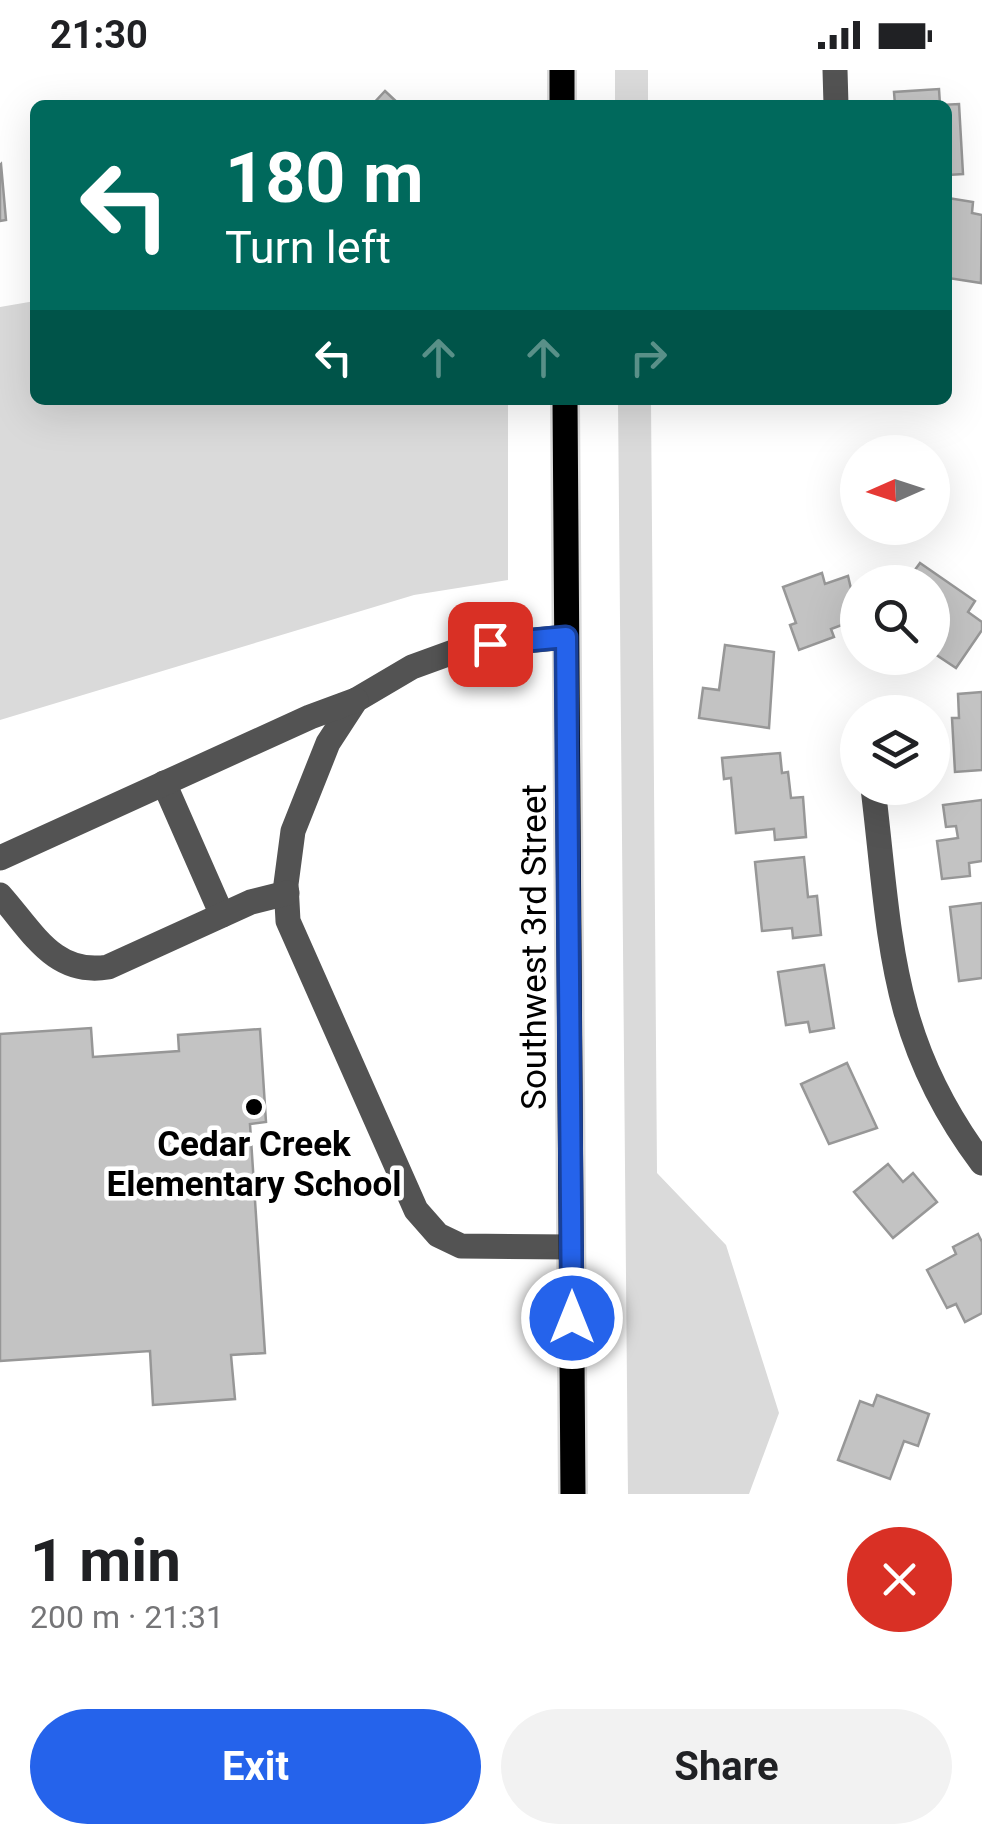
<!DOCTYPE html>
<meta charset="utf-8">
<style>
:root{--surface:#fff;--page:#f2f2f2;--text:#202124;--muted:#757577;--accent:#2563eb}
body{margin:0;font-family:Roboto,sans-serif;background:var(--page);color:var(--text);height:100vh;display:flex;flex-direction:column;font-size:38px;white-space:nowrap}
*{box-sizing:border-box;margin:0}
p{font-size:32px;color:var(--muted)}
.icon{flex:none;width:55px;height:55px;fill:none;stroke:currentColor;stroke-width:2;stroke-linecap:round;stroke-linejoin:round}
.map{position:relative;height:1424px;overflow:hidden}
.sheet{display:flex;flex-direction:column;background:var(--surface);flex:1}
.sheet>*{flex:none}
.hud{position:absolute;left:30px;top:30px;width:922px;height:305px;border-radius:15px;box-shadow:0 10px 40px #0002;background:#00695c;color:#fff;overflow:hidden}
.needle{width:65px;rotate:267deg}
.controls{position:absolute;left:840px;top:365px;display:grid;gap:20px}
.controls a{display:grid;place-items:center;width:110px;height:110px;border-radius:50%;background:var(--surface);box-shadow:0 10px 40px #0002;font-size:50px}
.pin{position:absolute;display:grid;place-items:center;width:85px;height:85px;color:#fff;margin:-42px;border-radius:20px;box-shadow:0 5px 15px #0006}
.me{position:absolute;width:110px;margin:-55px;rotate:0deg;stroke-linejoin:round;filter:drop-shadow(0 0 8px #0008)}
.turn{display:flex;align-items:center;gap:35px;height:210px;padding:0 30px;font-size:45px}
.turn .icon{width:130px;height:130px;stroke-width:2.5}
.turn b{display:block;font-size:70px;line-height:85px}
.lanes{display:flex;align-items:center;height:95px;padding:0 30px;background:#0003;justify-content:center;gap:50px;direction:ltr}
.lanes .off{opacity:.35}
.round{display:grid;place-items:center;flex:none;width:105px;height:105px;border-radius:52px;background:var(--page)}
.head{display:flex;align-items:center;justify-content:space-between;height:170px;padding:0 30px}
h1{font-size:60px;font-weight:700;line-height:75px}
.cta{display:flex;gap:20px;margin-top:auto;padding:20px 30px}
.cta a{flex:1;height:115px;border-radius:60px;background:var(--accent);color:#fff;font-size:40px;font-weight:700;line-height:115px;text-align:center}
.cta a+a{background:var(--page);color:var(--text)}
.status{display:flex;justify-content:space-between;align-items:center;height:70px;padding:0 50px;background:var(--surface);direction:ltr}
.status svg{height:28px;fill:currentColor}
.map>svg:first-child{display:block}
.green{fill:#dadada}
.building{fill:#c3c3c3;stroke:#979797;stroke-width:2.5}
.lines{fill:none;stroke-linecap:round;stroke-linejoin:round}
.major-casing{stroke:#dbdbdb;stroke-width:30}
.minor{stroke:#535353;stroke-width:25}
.major{stroke:#000;stroke-width:25}
.route-casing{stroke:#184099;stroke-width:25}
.route{stroke:#2563eb;stroke-width:18}
.poi-dot{fill:#000;stroke:#fff;stroke-width:4}
.labels{text-anchor:middle;stroke-width:9;stroke-linejoin:round;paint-order:stroke}
.street-label{font-size:35px;fill:#000;stroke:#fff}
.poi-label{font-size:35px;font-weight:bold;fill:#000;stroke:#fff}
</style>
<div class="status"><b>21:30</b><svg viewBox="0 0 49 12"><path d="M0 12V9h3v3zM5 12V6h3v6zM10 12V3h3v9zM15 12V0h3v12zM26 1h20v11H26zM47 4h2v5h-2z"/></svg></div>
<div class="map">
<svg width="982" height="1424" viewBox="0 0 982 1424">
<rect width="100%" height="100%" fill="#fff"/>
<g class="green">
<rect x="615" y="0" width="33" height="35"/>
<path d="M35,231V330H508V510L414,525L0,650V237Z"/>
<path d="M618,330H651L657,1103L726,1175L779,1343L749,1424H628Z"/>
</g>
<g class="building">
<path d="M939,19L940,35L959,34L963,104L948,105V35H895L894,22Z"/>
<path d="M385,21L400,35H372Z"/>
<path d="M1,94L6,150L0,151V95Z"/>
<path d="M948,128L973,132L972,143L982,145L981,213L948,208Z"/>
<path d="M920,493L975,531L968,542L982,552V560L956,598L932,582V512H906Z"/>
<path d="M822,503L825,514L848,506L858,549L831,559L834,567L799,580L790,555L796,553L783,517Z"/>
<path d="M725,575L774,582L769,658L699,648L703,618L719,620Z"/>
<path d="M982,622V700L955,702L952,648H959L958,624Z"/>
<path d="M780,683L782,703L788,702L791,728L803,727L806,767L775,770L774,759L736,763L731,708L724,709L722,688Z"/>
<path d="M982,730V791L969,793L970,806L942,809L937,771L958,768L956,756L946,757L943,735Z"/>
<path d="M804,787L808,827L817,826L821,865L793,868L792,858L762,861L755,792Z"/>
<path d="M982,833V908L959,911L950,837Z"/>
<path d="M824,895L834,958L810,962L808,952L786,955L778,902Z"/>
<path d="M91,958L93,987L179,981L178,965L260,959L266,1052L250,1054L265,1283L231,1285L235,1329L153,1335L150,1281L0,1291V964Z"/>
<path d="M847,993L877,1058L829,1074L801,1014Z"/>
<path d="M888,1094L903,1112L913,1103L937,1132L893,1168L854,1122Z"/>
<path d="M978,1164L982,1172V1243L965,1252L956,1234L947,1238L927,1200L956,1184L953,1177Z"/>
<path d="M877,1325L929,1344L918,1376L904,1371L890,1409L838,1390L860,1331L873,1336Z"/>
</g>
<g class="lines">
<defs>
<g id="major">
<path d="M562,0V35"/>
<path d="M565,330L573,1424"/>
</g>
</defs>
<use href="#major" class="major-casing"/>
<g class="minor">
<path d="M835,0L836,35"/>
<path d="M566,567L467,577L412,597L356,630L328,673L293,761L286,814L288,851L416,1140L438,1165L461,1176L571,1177"/>
<path d="M164,713L222,845"/>
<path d="M873,718C891,866 888,968 982,1093"/>
<path d="M0,788L310,647L356,630"/>
<path d="M0,825C33,862 54,906 108,897L251,832L287,823"/>
</g>
<use href="#major" class="major"/>
</g>
<g class="lines">
<defs>
<path id="route" d="M490,574L566,567L572,1248"/>
</defs>
<use href="#route" class="route-casing"/>
<use href="#route" class="route"/>
</g>
<circle class="poi-dot" cx="254" cy="1037" r="10"/>
<g class="labels">
<g class="street-label">
<text transform="translate(534 877) rotate(-90)" y="12">Southwest 3rd Street</text>
</g>
<g class="poi-label">
<text x="254" y="1086">Cedar Creek<tspan x="254" dy="40">Elementary School</tspan></text>
</g>
</g>
</svg>
<div class="controls">
<a><svg class="needle" viewBox="-14 -14 28 28"><path d="M0-13l5 13h-10z" fill="#e53935"/><path d="M0 13l5-13h-10z" fill="#757577"/></svg></a>
<a><svg class="icon" aria-label="search" viewBox="0 0 24 24"><circle cx="10" cy="10" r="6"/><path d="M15 15l6 6"/></svg></a>
<a><svg class="icon" aria-label="layers" viewBox="0 0 24 24"><path d="M12 4l9 5-9 5-9-5zM3 14l9 5 9-5"/></svg></a>
</div>
<div class="pin" style="left:490px;top:574px;background:#d93025"><svg class="icon" aria-label="arrive" viewBox="0 0 24 24"><path d="M6 21V4h12l-3 4 3 4H6"/></svg></div>
<svg class="me" style="left:572px;top:1248px" viewBox="-20 -20 40 40"><circle r="17" fill="#2563eb" stroke="#fff" stroke-width="3"/><path d="M0-11L8 9 0 5-8 9z" fill="#fff"/></svg>
<div class="hud">
<div class="turn"><svg class="icon" aria-label="left" viewBox="0 0 24 24"><path d="M17 20v-9H6M10 6l-5 5 5 5"/></svg><div><b>180 m</b>Turn left</div></div>
<div class="lanes"><svg class="icon" aria-label="left" viewBox="0 0 24 24"><path d="M17 20v-9H6M10 6l-5 5 5 5"/></svg><svg class="icon off" aria-label="ahead" viewBox="0 0 24 24"><path d="M12 20V5M6 11l6-6 6 6"/></svg><svg class="icon off" aria-label="ahead" viewBox="0 0 24 24"><path d="M12 20V5M6 11l6-6 6 6"/></svg><svg class="icon off" aria-label="right" viewBox="0 0 24 24"><path d="M7 20v-9h11M14 6l5 5-5 5"/></svg></div>
</div>
</div>
<section class="sheet">
<div class="head"><div><h1>1 min</h1><p>200 m · 21:31</p></div><a class="round" style="background:#d93025;color:#fff"><svg class="icon" aria-label="close" viewBox="0 0 24 24"><path d="M6 6l12 12M18 6L6 18"/></svg></a></div>
<div class="cta"><a>Exit</a><a>Share</a></div>
</section>
